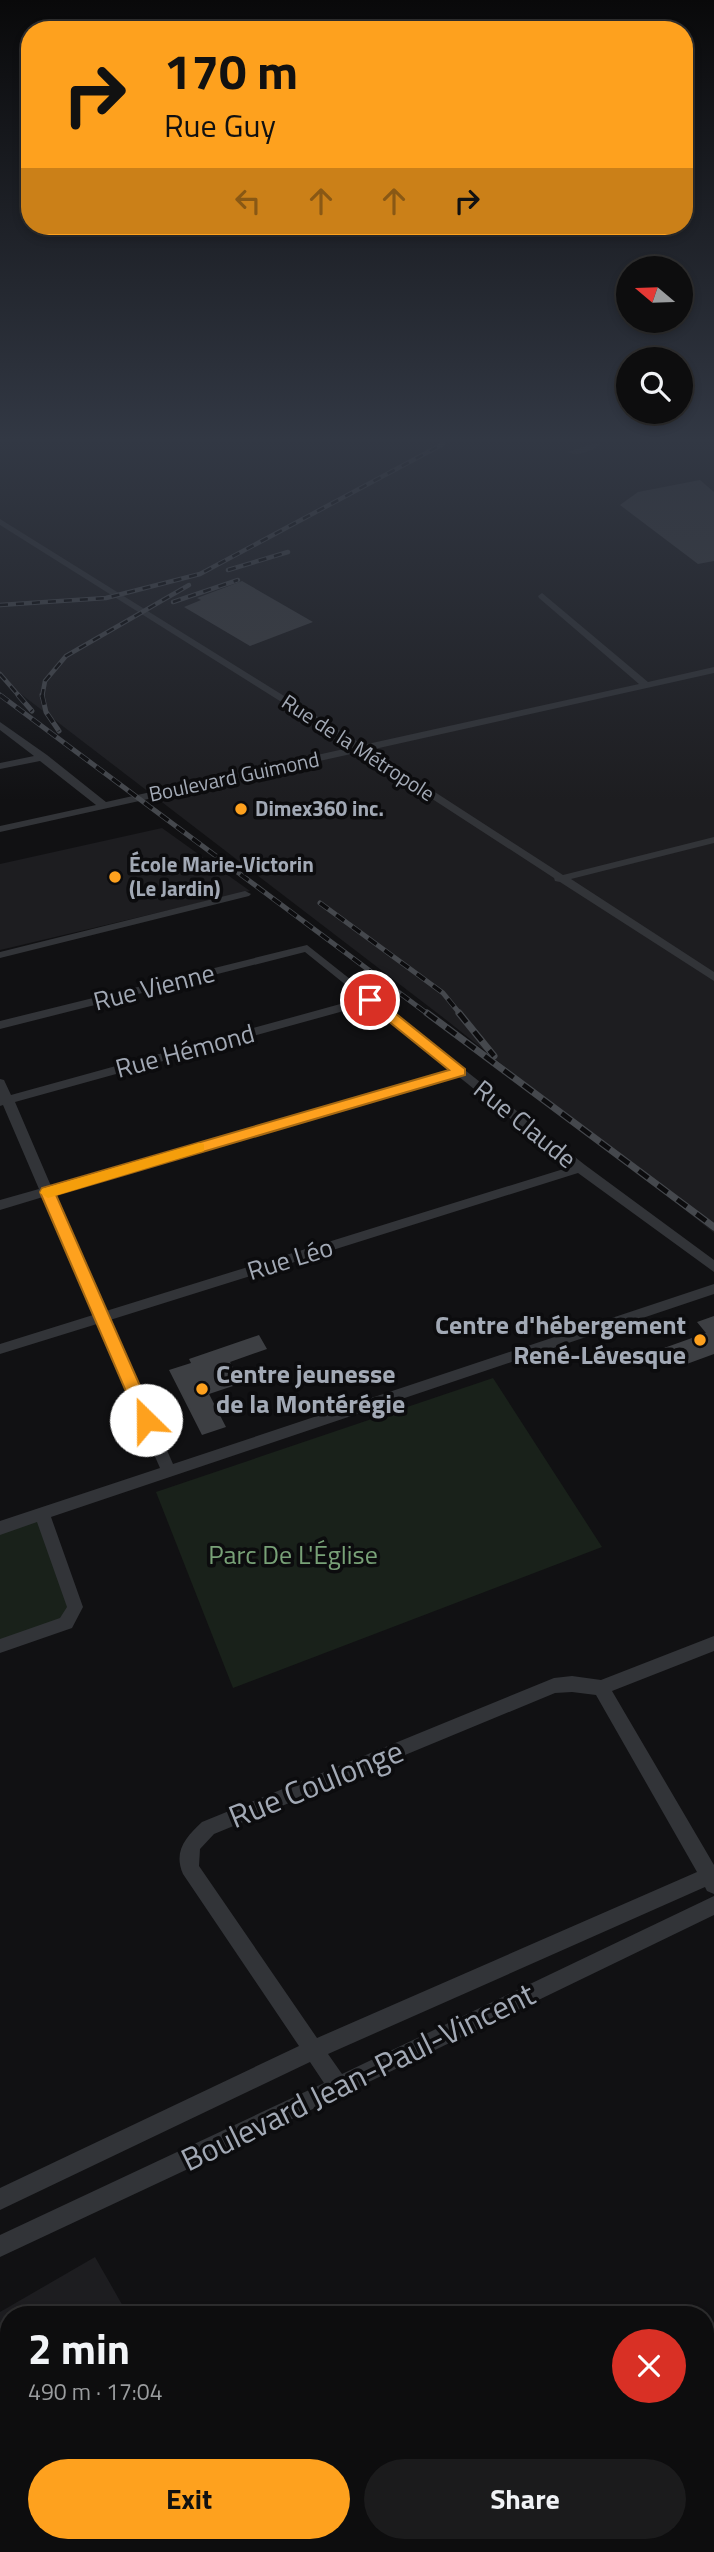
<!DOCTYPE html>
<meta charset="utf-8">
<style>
:root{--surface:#0d0d0e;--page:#1b1b1c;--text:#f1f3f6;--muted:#9a9c9e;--line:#2d2d2e;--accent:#fea11e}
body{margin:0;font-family:"Titillium Web",sans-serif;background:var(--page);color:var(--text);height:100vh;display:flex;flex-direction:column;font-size:26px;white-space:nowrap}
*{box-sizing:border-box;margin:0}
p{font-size:23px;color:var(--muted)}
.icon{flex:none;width:38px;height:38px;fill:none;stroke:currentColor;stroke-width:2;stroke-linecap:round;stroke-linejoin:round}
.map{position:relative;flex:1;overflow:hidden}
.sheet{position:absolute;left:0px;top:2306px;width:714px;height:247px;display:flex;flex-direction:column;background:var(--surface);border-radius:28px 28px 0 0;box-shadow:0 4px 10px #0003,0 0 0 2px var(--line)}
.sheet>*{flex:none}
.top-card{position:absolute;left:21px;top:21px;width:672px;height:214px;border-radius:28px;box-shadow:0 4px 10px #0003,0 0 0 2px var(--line);background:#fea11e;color:#111;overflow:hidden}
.needle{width:46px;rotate:289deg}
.tools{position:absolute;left:616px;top:256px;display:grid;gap:14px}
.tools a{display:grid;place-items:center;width:77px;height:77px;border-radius:50%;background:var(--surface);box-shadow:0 4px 10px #0003,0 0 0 2px var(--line);font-size:35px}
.pin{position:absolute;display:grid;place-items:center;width:60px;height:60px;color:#fff;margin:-30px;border:4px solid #fff;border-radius:50%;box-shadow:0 2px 7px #0007}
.me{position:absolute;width:77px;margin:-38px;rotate:337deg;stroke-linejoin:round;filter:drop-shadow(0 0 5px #0008)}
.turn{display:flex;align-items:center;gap:24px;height:147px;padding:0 28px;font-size:32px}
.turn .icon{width:91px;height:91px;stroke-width:2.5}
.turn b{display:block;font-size:49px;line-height:60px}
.lanes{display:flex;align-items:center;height:66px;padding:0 28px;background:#0003;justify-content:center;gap:35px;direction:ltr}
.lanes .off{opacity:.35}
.round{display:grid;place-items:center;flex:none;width:74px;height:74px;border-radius:37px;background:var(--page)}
.head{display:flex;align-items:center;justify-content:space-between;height:119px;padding:0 28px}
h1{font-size:42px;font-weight:700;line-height:52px}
.cta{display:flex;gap:14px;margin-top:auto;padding:14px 28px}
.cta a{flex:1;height:80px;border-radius:42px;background:var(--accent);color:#111;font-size:28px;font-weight:700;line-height:80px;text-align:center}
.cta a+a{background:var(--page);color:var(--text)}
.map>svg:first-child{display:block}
.built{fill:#1d1d20}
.green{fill:#19211a}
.building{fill:#3d3f43}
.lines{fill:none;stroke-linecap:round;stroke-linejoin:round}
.minor{fill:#323438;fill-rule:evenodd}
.rail-far2-casing{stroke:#45484d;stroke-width:4.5}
.rail-far1-casing{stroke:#45484d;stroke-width:5}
.rail-casing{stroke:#45484d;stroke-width:7}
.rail-far2{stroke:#0c0c0e;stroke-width:2.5;stroke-dasharray:8;stroke-linecap:butt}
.rail-far1{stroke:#0c0c0e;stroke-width:3.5;stroke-dasharray:10;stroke-linecap:butt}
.rail{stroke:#0c0c0e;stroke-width:4.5;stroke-dasharray:12;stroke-linecap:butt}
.route{fill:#fea11e;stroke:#a56914;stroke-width:2}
.slow{fill:#f59e0b}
.poi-dot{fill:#fea11e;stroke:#0c0c0e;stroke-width:2.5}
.labels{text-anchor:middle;stroke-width:7;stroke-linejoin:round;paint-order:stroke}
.far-street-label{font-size:21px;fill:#a2a9b5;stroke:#0c0c0e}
.far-poi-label{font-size:21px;font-weight:bold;fill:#a2a9b5;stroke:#0c0c0e;text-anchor:start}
.street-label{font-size:26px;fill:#a2a9b5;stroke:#0c0c0e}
.poi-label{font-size:26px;font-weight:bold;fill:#a2a9b5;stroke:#0c0c0e;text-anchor:end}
.park-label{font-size:26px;fill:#78a177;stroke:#0c0c0e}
.near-street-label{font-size:32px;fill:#a2a9b5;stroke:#0c0c0e}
</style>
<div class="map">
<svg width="714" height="2552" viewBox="0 0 714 2552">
<rect width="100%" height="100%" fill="#111113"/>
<g class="built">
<path d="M0,444H714V1233L445,1019L0,678Z"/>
<path d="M162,828L250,891L0,950V864Z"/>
<path d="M95,2257L128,2315H9V2544H260L265,2552H0V2312Z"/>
</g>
<g class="green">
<path d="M493,1378L602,1547L233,1688L156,1492Z"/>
<path d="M42,1513L75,1607L66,1623L0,1646V1528Z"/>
</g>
<g class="building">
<path d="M700,480L714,492V561L698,564L620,505L638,492Z"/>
<path d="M242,581L313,622L250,646L184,607L201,600L197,598Z"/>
<path d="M714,1316V1354L684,1365L677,1356L672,1358L664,1348L706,1333L697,1322Z"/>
<path d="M259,1335L267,1349L230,1362L242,1383L209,1394L226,1427L202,1435L169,1370L191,1363L189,1359Z"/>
</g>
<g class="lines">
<g class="minor">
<path d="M592,444H601C592,451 578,457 567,452Z"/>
<path d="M0,519L363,745L639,684L539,598L538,596L542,593L648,682L714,667V673L370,750L563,875L714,837V843L571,879L714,972V981L560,882L555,881L554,878L360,752L0,832V826L96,805L40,761L0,769V763L34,756L0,730V722L47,755L106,802L353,747L0,525Z"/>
<path d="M245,891L251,894L249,896L0,958V952Z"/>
<path d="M307,945L585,1165L714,1260V1272L578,1173L110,1320L173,1464L714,1284V1294L51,1517L83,1607L72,1628L0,1653V1639L60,1618L67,1607L37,1522L0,1535V1521L160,1468L97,1324L0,1354V1344L93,1315L43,1197L0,1210V1200L39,1189L3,1105L0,1106V1079L4,1080L11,1095L362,998L305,952L0,1029V1021ZM369,1004L451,1070L51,1186L15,1102ZM458,1076L570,1167L106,1311L55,1194Z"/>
<path d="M714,1636V1651L612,1691L714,1865V1894L707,1891L705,1887L328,2054L342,2074L714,1896V1915L220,2154L0,2257V2235L324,2083L310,2062L0,2210V2188L299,2046L183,1874C173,1851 186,1837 202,1822L554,1678L572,1676L601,1680ZM572,1692L596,1695L697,1872L317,2038L199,1866L200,1849L214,1834L555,1693Z"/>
</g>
<defs>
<g id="rail-far2">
<path d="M228,570L288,552"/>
<path d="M173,602L238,580"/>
<path d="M0,605L106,598L200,574L443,444"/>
<path d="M0,674L20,697"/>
<path d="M0,695L3,697"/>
<path d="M42,697L45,681L66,656L189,585"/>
</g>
<g id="rail-far1">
<path d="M0,695L429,1015"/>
<path d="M18,695L32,711"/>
<path d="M42,695L46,712L59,731"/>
<path d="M320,903L443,993L461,1015"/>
</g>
<g id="rail">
<path d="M427,1013L714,1227"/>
<path d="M459,1013L494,1056"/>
</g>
</defs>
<use href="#rail-far2" class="rail-far2-casing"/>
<use href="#rail-far1" class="rail-far1-casing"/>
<use href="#rail" class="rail-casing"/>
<use href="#rail-far2" class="rail-far2"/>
<use href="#rail-far1" class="rail-far1"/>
<use href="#rail" class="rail"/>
</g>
<linearGradient id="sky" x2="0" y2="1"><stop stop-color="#09090a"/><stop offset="0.55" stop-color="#323844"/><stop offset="1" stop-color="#323844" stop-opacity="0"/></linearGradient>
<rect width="714" height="801" fill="url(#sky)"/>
<path class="route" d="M366,997H375L465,1069V1075L56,1195L155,1420L146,1426L140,1424L40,1192L42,1188L449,1070L366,1003Z"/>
<path class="slow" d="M199,1143L204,1144V1151L48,1198L40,1193L42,1189Z"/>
<g class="poi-dot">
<circle cx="241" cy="809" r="7"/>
<circle cx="115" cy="877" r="7"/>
<circle cx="700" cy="1340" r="7"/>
<circle cx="202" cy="1389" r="7"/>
</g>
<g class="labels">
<g class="far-street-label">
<text transform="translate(358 748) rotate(33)" y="7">Rue de la Métropole</text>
<text transform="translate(234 777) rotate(-12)" y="7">Boulevard Guimond</text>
</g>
<g class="far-poi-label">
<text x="255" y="816">Dimex360 inc.</text>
<text x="129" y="872">École Marie-Victorin<tspan x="129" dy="24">(Le Jardin)</tspan></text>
</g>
<g class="street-label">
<text transform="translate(154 987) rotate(-14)" y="9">Rue Vienne</text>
<text transform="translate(185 1051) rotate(-15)" y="9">Rue Hémond</text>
<text transform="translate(525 1124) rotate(39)" y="9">Rue Claude</text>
<text transform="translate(290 1259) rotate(-17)" y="9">Rue Léo</text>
</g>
<g class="poi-label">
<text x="686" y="1334">Centre d'hébergement<tspan x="686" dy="30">René-Lévesque</tspan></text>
<text x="216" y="1383" text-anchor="start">Centre jeunesse<tspan x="216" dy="30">de la Montérégie</tspan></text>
</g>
<g class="park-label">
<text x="293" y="1564">Parc De L'Église</text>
</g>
<g class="near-street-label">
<text transform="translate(316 1784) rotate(-22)" y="11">Rue Coulonge</text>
<text transform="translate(358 2077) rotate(-26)" y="11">Boulevard Jean-Paul-Vincent</text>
</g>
</g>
</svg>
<div class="tools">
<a><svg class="needle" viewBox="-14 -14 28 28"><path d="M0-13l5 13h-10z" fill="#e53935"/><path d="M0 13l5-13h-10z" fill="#9a9c9e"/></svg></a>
<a><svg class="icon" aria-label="search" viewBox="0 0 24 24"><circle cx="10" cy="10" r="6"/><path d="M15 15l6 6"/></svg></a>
</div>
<div class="pin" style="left:370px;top:1000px;background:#d93025"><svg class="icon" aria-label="arrive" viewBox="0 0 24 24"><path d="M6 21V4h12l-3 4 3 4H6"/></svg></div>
<svg class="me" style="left:146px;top:1420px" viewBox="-20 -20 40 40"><circle r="19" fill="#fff"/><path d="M0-13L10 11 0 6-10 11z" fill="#fea11e"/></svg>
<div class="top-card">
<div class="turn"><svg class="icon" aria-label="right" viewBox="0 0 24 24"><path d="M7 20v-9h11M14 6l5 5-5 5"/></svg><div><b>170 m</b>Rue Guy</div></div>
<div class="lanes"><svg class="icon off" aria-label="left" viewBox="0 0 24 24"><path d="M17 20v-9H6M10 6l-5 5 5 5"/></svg><svg class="icon off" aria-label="ahead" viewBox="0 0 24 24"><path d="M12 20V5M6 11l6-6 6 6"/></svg><svg class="icon off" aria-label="ahead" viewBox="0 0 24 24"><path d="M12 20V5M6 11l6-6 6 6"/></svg><svg class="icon" aria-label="right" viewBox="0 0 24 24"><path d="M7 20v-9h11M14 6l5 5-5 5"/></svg></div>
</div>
<section class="sheet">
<div class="head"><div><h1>2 min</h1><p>490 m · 17:04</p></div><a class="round" style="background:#d93025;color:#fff"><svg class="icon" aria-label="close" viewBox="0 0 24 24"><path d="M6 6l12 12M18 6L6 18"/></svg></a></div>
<div class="cta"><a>Exit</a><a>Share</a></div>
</section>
</div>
